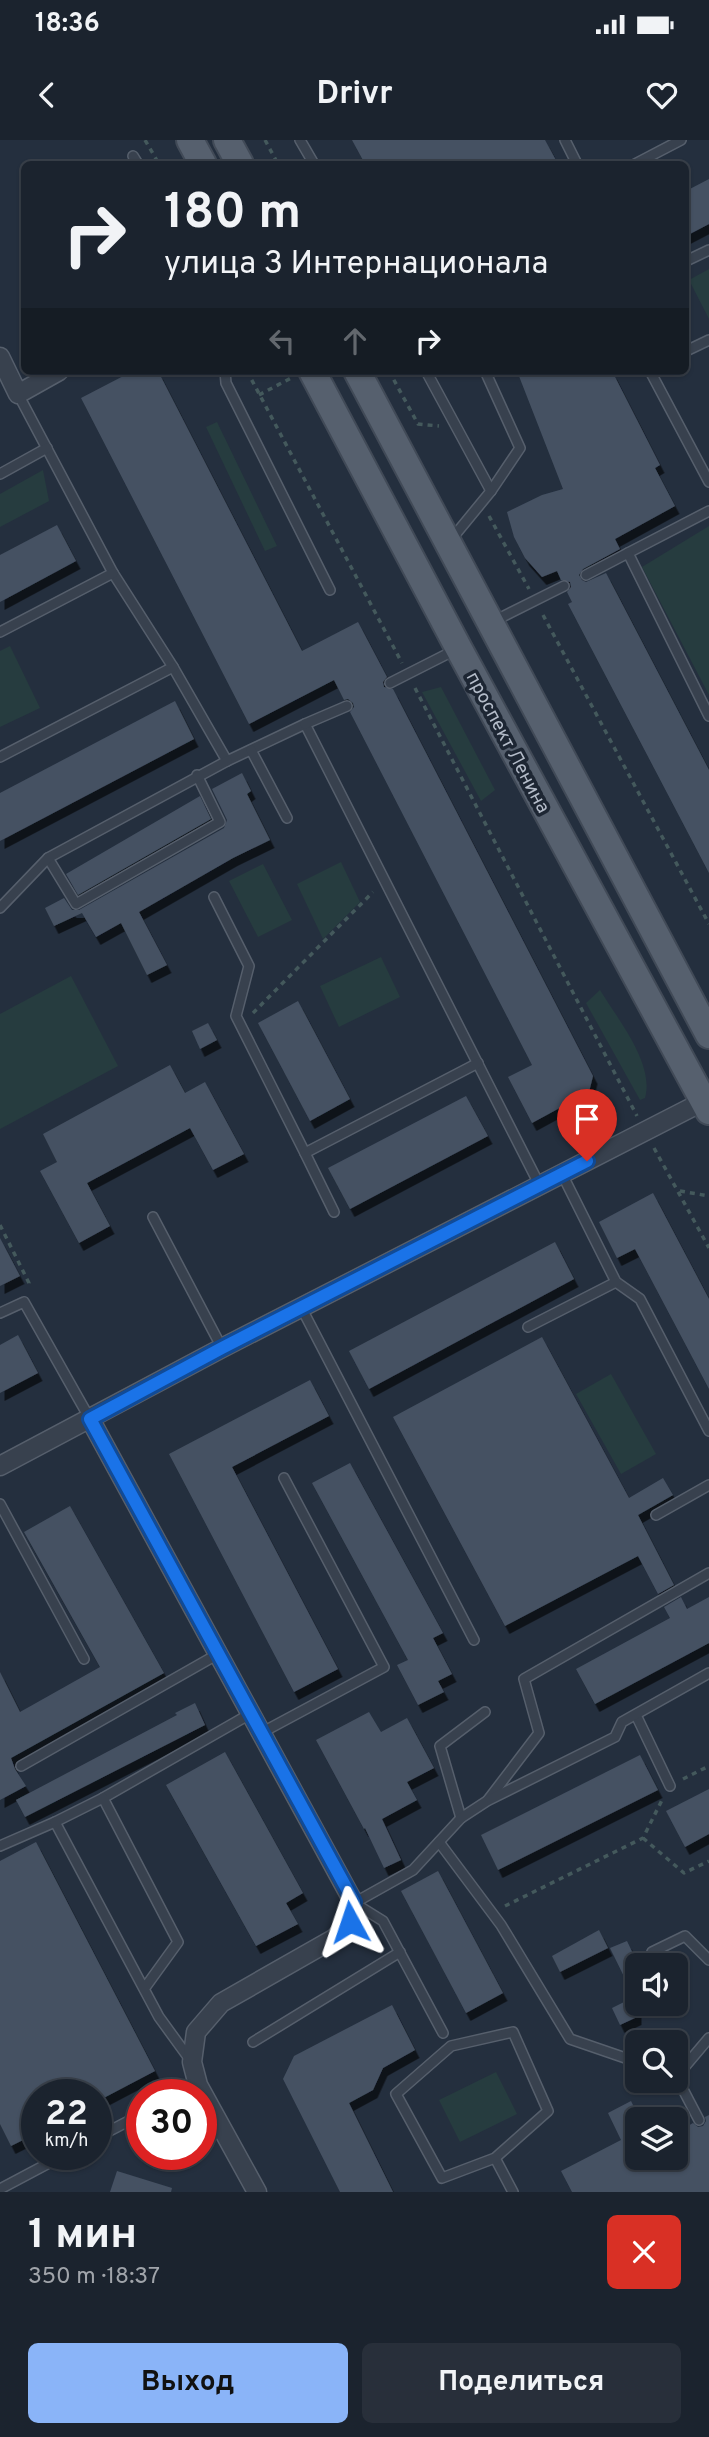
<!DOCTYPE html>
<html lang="ru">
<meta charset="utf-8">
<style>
:root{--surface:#1b232e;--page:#282f3a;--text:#f1f3f6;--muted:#a0a4aa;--line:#39404a;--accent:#8ab4f8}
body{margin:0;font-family:Overpass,sans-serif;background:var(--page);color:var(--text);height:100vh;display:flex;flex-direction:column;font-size:26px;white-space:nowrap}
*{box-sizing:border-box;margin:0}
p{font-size:23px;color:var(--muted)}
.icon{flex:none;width:38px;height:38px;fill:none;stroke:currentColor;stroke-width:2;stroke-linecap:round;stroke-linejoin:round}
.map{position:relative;height:2052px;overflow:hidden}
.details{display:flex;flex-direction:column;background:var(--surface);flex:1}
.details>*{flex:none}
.top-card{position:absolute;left:21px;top:21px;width:668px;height:214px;border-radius:10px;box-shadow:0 2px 5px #0004,0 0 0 2px var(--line);background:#1b232e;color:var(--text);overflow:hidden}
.tools{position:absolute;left:625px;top:1813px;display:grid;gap:14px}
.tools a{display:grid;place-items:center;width:63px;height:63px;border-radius:10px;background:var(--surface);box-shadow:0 2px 5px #0004,0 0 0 2px var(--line);font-size:35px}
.speed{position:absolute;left:21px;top:1939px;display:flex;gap:14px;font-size:35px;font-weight:700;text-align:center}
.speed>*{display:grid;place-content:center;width:91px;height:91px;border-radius:50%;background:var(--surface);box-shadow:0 2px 5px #0004,0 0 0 2px var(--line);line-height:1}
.speed small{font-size:18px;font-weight:400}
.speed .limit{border:10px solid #d22;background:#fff;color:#111}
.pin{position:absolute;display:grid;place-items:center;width:60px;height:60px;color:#fff;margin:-72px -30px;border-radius:50% 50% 50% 0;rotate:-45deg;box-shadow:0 0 7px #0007}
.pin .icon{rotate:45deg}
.me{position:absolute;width:77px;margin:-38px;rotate:355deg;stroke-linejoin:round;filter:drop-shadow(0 0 5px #0008)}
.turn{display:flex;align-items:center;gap:24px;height:147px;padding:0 28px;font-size:32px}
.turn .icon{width:91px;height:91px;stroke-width:2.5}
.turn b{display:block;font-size:49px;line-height:60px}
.lanes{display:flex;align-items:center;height:66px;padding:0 28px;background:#0003;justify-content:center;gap:35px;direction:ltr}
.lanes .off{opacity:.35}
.round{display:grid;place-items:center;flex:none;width:74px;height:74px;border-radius:10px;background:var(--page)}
.overview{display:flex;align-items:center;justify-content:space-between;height:119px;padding:0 28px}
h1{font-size:42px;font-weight:700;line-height:52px}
.action{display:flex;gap:14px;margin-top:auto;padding:14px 28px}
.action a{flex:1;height:80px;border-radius:10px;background:var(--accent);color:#111;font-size:28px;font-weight:700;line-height:80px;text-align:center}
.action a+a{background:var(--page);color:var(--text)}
.status{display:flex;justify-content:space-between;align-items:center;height:49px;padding:0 35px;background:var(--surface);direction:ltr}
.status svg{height:19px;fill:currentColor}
header{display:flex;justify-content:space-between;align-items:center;height:91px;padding:0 28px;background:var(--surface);font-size:32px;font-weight:700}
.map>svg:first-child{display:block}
.green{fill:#263c3f}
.building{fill:#455162;filter:url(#shadow)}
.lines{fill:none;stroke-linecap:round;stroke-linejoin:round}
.lane-casing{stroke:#565f6c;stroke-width:12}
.street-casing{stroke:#565f6c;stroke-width:21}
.primary-casing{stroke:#414a57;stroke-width:30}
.path{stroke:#44595c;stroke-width:3.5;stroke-dasharray:5 5;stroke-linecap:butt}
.lane{stroke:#38414e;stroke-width:9}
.street{stroke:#38414e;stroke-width:18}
.primary{stroke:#56606e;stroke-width:26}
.route-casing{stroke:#114b97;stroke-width:18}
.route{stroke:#1a73e8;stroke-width:12}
.labels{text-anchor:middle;stroke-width:7;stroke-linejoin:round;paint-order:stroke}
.street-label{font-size:19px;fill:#b4bcc9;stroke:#1d2633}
</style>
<div class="status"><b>18:36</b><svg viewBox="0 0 49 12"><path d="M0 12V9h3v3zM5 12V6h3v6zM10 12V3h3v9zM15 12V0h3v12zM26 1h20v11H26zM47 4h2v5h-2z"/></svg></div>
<header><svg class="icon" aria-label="back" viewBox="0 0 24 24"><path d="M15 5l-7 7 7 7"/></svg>Drivr<svg class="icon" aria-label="heart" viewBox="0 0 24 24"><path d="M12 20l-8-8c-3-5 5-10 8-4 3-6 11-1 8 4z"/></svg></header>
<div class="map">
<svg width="709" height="2052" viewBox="0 0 709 2052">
<defs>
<filter id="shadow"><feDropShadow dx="4.5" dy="8" stdDeviation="0" flood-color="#0009"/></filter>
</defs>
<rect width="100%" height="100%" fill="#242f3e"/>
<g class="green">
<path d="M709,129V179L689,140Z"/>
<path d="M217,282L277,406L265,411L206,287Z"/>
<path d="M43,330L49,361L0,387V354Z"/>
<path d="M709,386V555L642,427Z"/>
<path d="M10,506L40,568L0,587V511Z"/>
<path d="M441,547L495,650L481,661L422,552Z"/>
<path d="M341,722L360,762L323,799L297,744Z"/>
<path d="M263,724L292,780L258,797L229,741Z"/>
<path d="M381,817L400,857L339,887L320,846Z"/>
<path d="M71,836L118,926L0,989V874Z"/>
<path d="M600,850C617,878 655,924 645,958L640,960L586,863Z"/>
<path d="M611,1234L656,1314L621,1334L576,1254Z"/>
<path d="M496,1932L517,1974L460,2002L439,1960Z"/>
</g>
<g class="building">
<path d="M352,0H545L558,24H365Z"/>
<path d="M709,39V84L686,96V51Z"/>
<path d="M133,231H158L302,511L358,482L387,537L383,542L384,547L393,549L593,936L589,952L532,983L508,937L532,925L350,572L354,567L353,563L348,559L344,560L334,540L249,584L81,258Z"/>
<path d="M517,231H612L660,325L655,328L675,366L615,399L620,409L583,429L579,435L582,440L586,442L606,433L709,630V733L568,464L572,462L567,452L571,447L570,442L561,440L557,431L542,437L525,418L514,397L507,372L542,355L563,349Z"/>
<path d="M57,385L76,421L0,462V415Z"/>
<path d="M175,561L194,599L0,701V653Z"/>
<path d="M242,633L251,651L247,654L270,700L233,718L139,772L167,825L147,835L121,783L96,797L82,773L54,786L45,768L64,758L72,770H79L224,688L227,680L212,649Z"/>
<path d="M200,656L211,679L78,755L66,734Z"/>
<path d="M298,861L350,959L310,981L258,883Z"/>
<path d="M208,883L217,900L200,909L192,891Z"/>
<path d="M170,925L185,953L205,942L244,1014L213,1030L190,988L87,1043L110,1086L79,1103L40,1031L57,1022L43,994Z"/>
<path d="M466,956L488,996L350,1069L328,1028Z"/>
<path d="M653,1053L709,1159V1249L635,1109L617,1118L599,1082Z"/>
<path d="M0,1098L20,1136L0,1146Z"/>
<path d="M555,1102L574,1139L369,1249L349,1211Z"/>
<path d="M18,1195L38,1233L0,1253V1205Z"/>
<path d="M542,1197L629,1358L663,1338L673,1355L638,1375L674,1445L658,1454L638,1416L505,1486L393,1277Z"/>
<path d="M310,1240L329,1276L232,1327L338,1529L294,1552L169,1314Z"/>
<path d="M350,1323L443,1493L433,1498L452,1534L438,1541L444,1552L418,1565L397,1525L408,1520L312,1343Z"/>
<path d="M70,1366L164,1533L11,1618L15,1629L26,1646L0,1660V1532L20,1572L100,1527L24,1392Z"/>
<path d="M681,1457L687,1469L709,1457V1503L595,1564L576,1529L670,1478L664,1467Z"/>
<path d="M195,1563L205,1585L25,1677L16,1660L177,1575L175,1573Z"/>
<path d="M369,1572L381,1592L407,1578L434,1628L407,1642L417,1660L382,1679L401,1720L384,1728L365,1688L364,1689L316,1600Z"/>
<path d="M225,1612L303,1753L286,1763L298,1784L256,1806L166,1645Z"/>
<path d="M640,1615L658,1650L498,1730L481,1695Z"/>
<path d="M709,1649V1694L685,1707L666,1671Z"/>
<path d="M36,1702L155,1931L96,1962V1955H37V1993L11,2006L0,1984V1721Z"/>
<path d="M438,1731L503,1853L466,1873L401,1751Z"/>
<path d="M599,1790L608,1808L560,1832L552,1816Z"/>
<path d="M627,1801L637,1822V1877L620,1885L612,1868L634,1857L610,1808Z"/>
<path d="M392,1865L415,1910L383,1928L373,1950L349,1963L393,2052H340L283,1939L294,1916Z"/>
<path d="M631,1961L637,1973V2018H676V1993L693,1983L698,1987L703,1986L706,1981L705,1977L709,1975V2052H572L561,2031L621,2000L608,1973Z"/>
<path d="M117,2031L172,2048L171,2052H110Z"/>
</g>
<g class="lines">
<defs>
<g id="lane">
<path d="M300,0L314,24"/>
<path d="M565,0L577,24"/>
<path d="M133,16L138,24"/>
<path d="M635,24L681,0"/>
<path d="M686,121L709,110"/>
<path d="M686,211L709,200"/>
<path d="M225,231L226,243L330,450"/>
<path d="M426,231L491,351"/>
<path d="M650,231L709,342"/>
<path d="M18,254L113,433L173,527L227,621L305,584L540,1046"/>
<path d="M0,334L47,308"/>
<path d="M709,371L628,413L709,576"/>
<path d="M450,401L491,351L520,308L485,231"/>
<path d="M586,435L628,413"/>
<path d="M494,481L564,446"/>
<path d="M0,492L113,433"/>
<path d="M390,543L457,509"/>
<path d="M305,584L347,566"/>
<path d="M251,610L287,678"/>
<path d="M0,617L173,527"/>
<path d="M48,718L76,764L220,682L197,635"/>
<path d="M214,757L249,826L236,876L305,1013L478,923"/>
<path d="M0,768L48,718L227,621"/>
<path d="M305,1013L334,1072"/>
<path d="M562,1034L616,1142L640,1159L709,1291"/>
<path d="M153,1077L222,1208"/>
<path d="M302,1169L474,1500"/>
<path d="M0,1173L24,1162L90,1279"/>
<path d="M528,1187L616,1142"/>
<path d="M0,1364L84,1519"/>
<path d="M656,1375L709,1345"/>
<path d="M636,1575L670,1646"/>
<path d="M261,1593L384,1527L284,1338"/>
<path d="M21,1626L218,1514"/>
<path d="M103,1658L250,1574"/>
<path d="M488,1660L539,1593L524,1539L709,1433"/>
<path d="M461,1678L440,1606L485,1572"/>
<path d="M439,1702L501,1785L570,1899L637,1922"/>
<path d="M0,1706L55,1682"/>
<path d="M652,1812L685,1796L709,1820"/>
<path d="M144,1849L178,1802L103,1658L55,1682L144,1849L159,1877L191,1921"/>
<path d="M443,1893L383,1781L354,1763L413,1730L461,1678L487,1661L615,1597L622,1582L709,1533"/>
<path d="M253,1902L400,1812"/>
<path d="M676,1936L699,1980"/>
<path d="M676,1937L709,1898"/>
<path d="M179,1955L198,1945"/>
<path d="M96,1998L142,1974"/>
<path d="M495,2018L442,2038L396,1954L451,1906L513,1892L548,1971L495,2018L513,2052"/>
<path d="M0,2049L66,2014"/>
</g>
<g id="street">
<path d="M0,217L18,254L59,231"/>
<path d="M90,1279L354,1763L350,1782L335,1798L221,1863L196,1892L192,1922L198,1945L257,2052"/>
<path d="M0,1326L222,1208L704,961"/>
</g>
<g id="primary">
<path d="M190,0L203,24"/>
<path d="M227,0L240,24"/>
<path d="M312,231L459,509L709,971"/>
<path d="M357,231L709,895"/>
</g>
</defs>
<use href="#lane" class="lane-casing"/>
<use href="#street" class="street-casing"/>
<use href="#primary" class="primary-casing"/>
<g class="path">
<path d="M145,0L159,24"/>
<path d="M265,0L278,24"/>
<path d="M247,231L402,523"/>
<path d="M389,231L418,284L439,286"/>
<path d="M259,255L291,238"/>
<path d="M489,376L529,449"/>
<path d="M543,475L709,784"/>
<path d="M415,548L637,976"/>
<path d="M253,873L373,752"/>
<path d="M654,1008L709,1108"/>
<path d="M680,1051L709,1056"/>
<path d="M0,1085L29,1143L28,1147"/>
<path d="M683,1639L709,1626"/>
<path d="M643,1698L684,1733L709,1721"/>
<path d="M505,1766L643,1698L663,1658"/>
</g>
<use href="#lane" class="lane"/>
<use href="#street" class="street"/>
<use href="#primary" class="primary"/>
</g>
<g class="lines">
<defs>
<path id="route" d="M350,1782L354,1762L90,1279L222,1208L587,1021"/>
</defs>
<use href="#route" class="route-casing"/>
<use href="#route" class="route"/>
</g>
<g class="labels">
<g class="street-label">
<text transform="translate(509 602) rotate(62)" y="7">проспект Ленина</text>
</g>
</g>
</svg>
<div class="tools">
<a><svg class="icon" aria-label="sound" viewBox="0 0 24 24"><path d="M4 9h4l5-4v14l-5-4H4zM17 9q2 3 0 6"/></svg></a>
<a><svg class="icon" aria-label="search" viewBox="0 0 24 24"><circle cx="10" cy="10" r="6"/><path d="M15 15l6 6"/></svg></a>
<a><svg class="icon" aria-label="layers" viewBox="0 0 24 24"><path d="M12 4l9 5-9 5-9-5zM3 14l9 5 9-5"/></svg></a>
</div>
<div class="speed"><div>22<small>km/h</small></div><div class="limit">30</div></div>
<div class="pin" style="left:587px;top:1021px;background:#d93025"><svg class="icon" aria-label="arrive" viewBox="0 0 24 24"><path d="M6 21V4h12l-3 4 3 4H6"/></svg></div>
<svg class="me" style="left:350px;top:1782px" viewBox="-20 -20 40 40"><path d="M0-17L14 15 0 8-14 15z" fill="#1a73e8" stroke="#fff" stroke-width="4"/></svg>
<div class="top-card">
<div class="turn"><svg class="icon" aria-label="right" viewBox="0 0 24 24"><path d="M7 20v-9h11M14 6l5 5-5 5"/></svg><div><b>180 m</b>улица 3 Интернационала</div></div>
<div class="lanes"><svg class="icon off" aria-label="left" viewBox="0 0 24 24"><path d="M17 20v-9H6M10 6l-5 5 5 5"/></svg><svg class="icon off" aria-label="ahead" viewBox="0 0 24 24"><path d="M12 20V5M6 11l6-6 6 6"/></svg><svg class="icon" aria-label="right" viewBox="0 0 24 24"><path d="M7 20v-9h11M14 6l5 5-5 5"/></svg></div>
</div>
</div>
<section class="details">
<div class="overview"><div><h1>1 мин</h1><p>350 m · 18:37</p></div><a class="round" style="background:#d93025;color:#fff"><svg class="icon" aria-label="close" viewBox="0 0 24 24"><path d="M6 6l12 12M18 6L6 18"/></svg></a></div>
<div class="action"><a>Выход</a><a>Поделиться</a></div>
</section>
